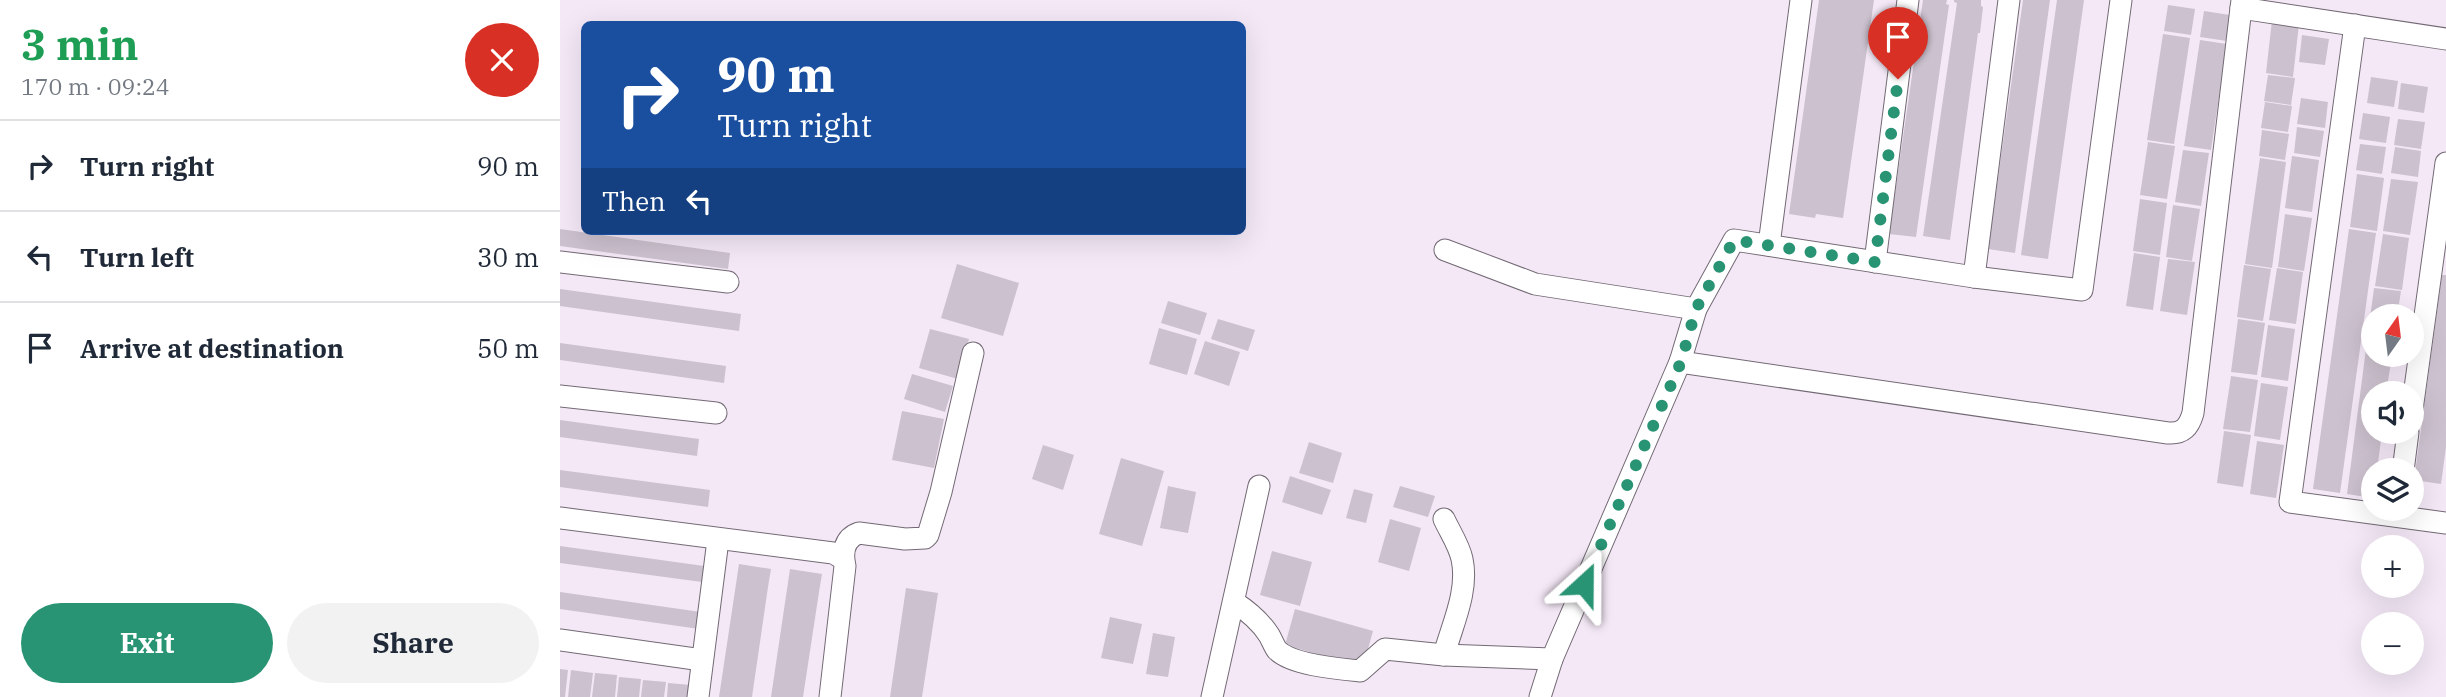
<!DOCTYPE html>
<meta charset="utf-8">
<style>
:root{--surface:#fff;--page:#f2f2f3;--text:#1f2937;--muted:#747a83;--line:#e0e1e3;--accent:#299473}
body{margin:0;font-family:"IBM Plex Serif",serif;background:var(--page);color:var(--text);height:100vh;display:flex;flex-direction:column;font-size:26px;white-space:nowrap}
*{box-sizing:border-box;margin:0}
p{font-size:23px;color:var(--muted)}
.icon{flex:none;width:38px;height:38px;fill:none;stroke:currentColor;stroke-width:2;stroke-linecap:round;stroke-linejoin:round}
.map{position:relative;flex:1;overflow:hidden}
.sheet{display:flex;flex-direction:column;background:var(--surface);width:560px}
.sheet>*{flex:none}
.guide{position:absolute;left:21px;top:21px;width:665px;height:214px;border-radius:10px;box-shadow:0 7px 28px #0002;background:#1a4fa0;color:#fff;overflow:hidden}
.needle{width:46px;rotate:14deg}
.tools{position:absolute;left:1801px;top:304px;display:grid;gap:14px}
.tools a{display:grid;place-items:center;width:63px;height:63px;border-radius:50%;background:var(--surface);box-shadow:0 7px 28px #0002;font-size:35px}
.pin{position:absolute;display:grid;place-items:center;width:60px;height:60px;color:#fff;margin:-72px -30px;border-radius:50% 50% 50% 0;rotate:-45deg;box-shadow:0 0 7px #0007}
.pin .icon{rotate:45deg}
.me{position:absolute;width:77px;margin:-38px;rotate:24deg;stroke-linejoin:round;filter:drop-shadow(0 0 5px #0008)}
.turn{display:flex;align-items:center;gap:24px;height:147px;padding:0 21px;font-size:32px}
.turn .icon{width:91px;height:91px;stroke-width:2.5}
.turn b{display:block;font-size:49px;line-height:60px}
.then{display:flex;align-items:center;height:66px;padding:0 21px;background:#0003;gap:14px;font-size:26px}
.round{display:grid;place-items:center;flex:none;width:74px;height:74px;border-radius:37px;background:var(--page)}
.summary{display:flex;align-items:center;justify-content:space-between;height:119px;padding:0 21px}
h1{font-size:42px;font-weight:700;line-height:52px;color:#1e9e55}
.cta{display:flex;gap:14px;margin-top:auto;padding:14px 21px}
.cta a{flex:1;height:80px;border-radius:42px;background:var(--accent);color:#fff;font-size:28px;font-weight:700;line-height:80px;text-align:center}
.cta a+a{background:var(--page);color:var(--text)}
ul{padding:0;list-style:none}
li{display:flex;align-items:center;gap:21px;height:91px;padding:0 21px;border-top:2px solid var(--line)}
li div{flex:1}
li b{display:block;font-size:26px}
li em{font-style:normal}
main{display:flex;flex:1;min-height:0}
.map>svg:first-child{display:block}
.building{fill:#ccc1ce}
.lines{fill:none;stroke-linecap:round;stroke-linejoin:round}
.minor-casing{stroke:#736975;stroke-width:23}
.minor{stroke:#fff;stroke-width:21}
.route{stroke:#299473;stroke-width:12;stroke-dasharray:0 21.6}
</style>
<main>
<section class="sheet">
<div class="summary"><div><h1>3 min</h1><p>170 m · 09:24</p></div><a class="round" style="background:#d93025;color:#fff"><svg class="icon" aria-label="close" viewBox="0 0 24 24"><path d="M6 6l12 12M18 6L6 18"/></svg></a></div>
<ul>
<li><svg class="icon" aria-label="right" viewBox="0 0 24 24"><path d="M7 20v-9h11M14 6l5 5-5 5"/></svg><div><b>Turn right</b></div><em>90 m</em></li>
<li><svg class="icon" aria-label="left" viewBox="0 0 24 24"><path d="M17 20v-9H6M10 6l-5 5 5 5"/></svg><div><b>Turn left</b></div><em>30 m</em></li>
<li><svg class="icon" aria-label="arrive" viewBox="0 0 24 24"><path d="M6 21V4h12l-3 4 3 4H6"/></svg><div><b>Arrive at destination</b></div><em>50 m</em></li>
</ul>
<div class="cta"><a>Exit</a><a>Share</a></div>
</section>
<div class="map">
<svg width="1886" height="697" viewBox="0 0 1886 697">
<rect width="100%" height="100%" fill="#f4e8f6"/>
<g class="building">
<path d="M1259,0H1314L1283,218L1256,214L1255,218L1229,214Z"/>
<path d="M1363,0H1387L1386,4L1389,5L1356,237L1329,234Z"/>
<path d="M1394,0H1421V6L1423,7L1420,33H1418L1390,240L1363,236L1397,3L1394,2Z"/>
<path d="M1463,0H1490L1455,253L1428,249Z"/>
<path d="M1497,0H1524L1488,259L1461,255Z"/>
<path d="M1608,5L1635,9L1631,35L1604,31Z"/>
<path d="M1644,11L1670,15L1667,41L1640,37Z"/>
<path d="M1712,20L1739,24L1733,77L1706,73Z"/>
<path d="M1603,34L1630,38L1614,144L1587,140Z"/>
<path d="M1742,35L1769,39L1765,65L1739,62Z"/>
<path d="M1640,40L1667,44L1651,150L1624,146Z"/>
<path d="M1708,75L1735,78L1731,105L1704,101Z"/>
<path d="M1811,77L1838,81L1834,107L1807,103Z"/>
<path d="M1841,83L1868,87L1864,113L1838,109Z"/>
<path d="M1741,98L1768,102L1765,128L1737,124Z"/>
<path d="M1705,102L1732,106L1728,132L1701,128Z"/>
<path d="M1803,113L1830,117L1826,143L1799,139Z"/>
<path d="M1838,119L1865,122L1861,149L1834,145Z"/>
<path d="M1737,127L1764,131L1760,157L1734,153Z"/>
<path d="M1702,130L1729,134L1725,160L1699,156Z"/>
<path d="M1588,142L1615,146L1607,199L1580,195Z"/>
<path d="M1800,144L1826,147L1822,174L1796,170Z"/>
<path d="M1835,147L1861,151L1858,177L1831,173Z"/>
<path d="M1623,150L1649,153L1641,206L1615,202Z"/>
<path d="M1732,156L1759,160L1752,212L1725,208Z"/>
<path d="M1700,158L1726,162L1712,268L1685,264Z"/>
<path d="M1797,174L1824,178L1817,231L1790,227Z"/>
<path d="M1831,179L1858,182L1850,235L1823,231Z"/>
<path d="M1580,199L1607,203L1600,255L1573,251Z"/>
<path d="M1613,205L1640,209L1632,261L1606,257Z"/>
<path d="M1725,214L1752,218L1744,271L1718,267Z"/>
<path d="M0,229L170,253L168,269L0,246Z"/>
<path d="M1789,229L1816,233L1780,493L1753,489Z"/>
<path d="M1823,234L1849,238L1842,290L1815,286Z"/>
<path d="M1574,253L1600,257L1593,310L1566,306Z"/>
<path d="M1608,259L1635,262L1627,315L1600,311Z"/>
<path d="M397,264L459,283L443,336L381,318Z"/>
<path d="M1684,265L1711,269L1703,321L1677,317Z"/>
<path d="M1717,268L1743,272L1736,324L1709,320Z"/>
<path d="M1882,275H1886V447L1881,484L1854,480Z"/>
<path d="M1814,288L1841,291L1837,317H1813V355H1832L1826,394H1813V432H1822L1817,471H1813V498L1787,494Z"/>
<path d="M0,289L181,314L179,331L0,306Z"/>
<path d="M608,301L647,313L640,335L601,323Z"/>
<path d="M658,319L695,330L688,351L651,339Z"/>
<path d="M1678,319L1705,323L1697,375L1671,372Z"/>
<path d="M1708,325L1735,329L1728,381L1701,377Z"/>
<path d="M599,328L637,339L627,375L589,364Z"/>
<path d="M370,329L409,339L398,379L359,368Z"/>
<path d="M645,341L680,352L669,386L634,374Z"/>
<path d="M0,343L166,366L164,383L0,360Z"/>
<path d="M352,374L393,386L385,412L344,399Z"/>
<path d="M1671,376L1698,380L1690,432L1663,429Z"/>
<path d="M1701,383L1728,387L1720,440L1694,436Z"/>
<path d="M342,411L384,419L374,468L332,460Z"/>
<path d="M0,420L139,439L137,456L0,437Z"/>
<path d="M1664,431L1691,435L1683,487L1657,483Z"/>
<path d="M1697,441L1724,445L1716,498L1690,494Z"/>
<path d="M749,442L782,453L773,483L739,473Z"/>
<path d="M483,445L514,455L503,490L472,479Z"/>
<path d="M561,458L604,471L582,546L539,534Z"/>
<path d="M0,470L150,490L148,507L0,487Z"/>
<path d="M730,476L771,490L762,515L722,502Z"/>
<path d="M608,486L636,492L628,533L600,528Z"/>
<path d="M840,486L875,496L868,517L833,507Z"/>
<path d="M794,489L813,494L806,523L786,518Z"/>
<path d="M830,519L861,528L849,571L818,562Z"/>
<path d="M0,546L144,566L142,582L0,563Z"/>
<path d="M712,551L752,562L740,606L700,595Z"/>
<path d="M179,564L211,569L208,587L192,697H159Z"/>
<path d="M230,569L262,574L259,592L243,697H211Z"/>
<path d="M346,588L378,593L362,697H330Z"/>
<path d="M0,592L141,612L139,629L0,609Z"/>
<path d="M735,609L813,631L803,667L725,645Z"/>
<path d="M550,617L582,624L573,664L541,658Z"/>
<path d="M593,633L615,637L608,677L586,674Z"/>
<path d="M0,669L8,670L5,697H0Z"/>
<path d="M11,670L33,673L30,697H8Z"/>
<path d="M35,673L57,675L55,697H32Z"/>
<path d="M59,677L81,679L79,697H57Z"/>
<path d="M83,680L106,682L104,697H81Z"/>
<path d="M108,683L131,685L129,697H107Z"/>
</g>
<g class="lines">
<defs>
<g id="minor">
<path d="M1682,0L1681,8L1886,39"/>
<path d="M1795,25L1730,502L1886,523"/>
<path d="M1209,245L1241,0"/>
<path d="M885,250L975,284L1136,309"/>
<path d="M0,262L168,282"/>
<path d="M1315,262L1348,0"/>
<path d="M1414,277L1449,0"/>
<path d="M1120,362L1608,433C1623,434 1629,427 1633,413L1681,8"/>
<path d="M0,396L156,413"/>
<path d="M1852,410L1886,163"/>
<path d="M1843,471L1848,432"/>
<path d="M0,518L273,553L282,558"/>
<path d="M674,602C688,611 700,621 709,635C712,640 714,646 717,650C731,665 780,669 800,671L825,649L884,655L992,659"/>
<path d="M0,640L142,660"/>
<path d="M884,655C892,625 909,591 902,559C899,545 890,532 884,519"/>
<path d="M138,697L158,540"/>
<path d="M270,697L285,566C282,553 284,538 299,533L345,539L365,538L368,535L381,492L413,353"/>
<path d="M652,697L699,486"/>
<path d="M980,697L992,659L1120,362L1136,309L1174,240L1414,277L1522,290L1561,0"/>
</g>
</defs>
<use href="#minor" class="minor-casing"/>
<use href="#minor" class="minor"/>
</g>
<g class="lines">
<path class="route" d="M1024,584L1121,362L1136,309L1174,240L1315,262L1338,79"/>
</g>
</svg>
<div class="tools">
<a><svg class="needle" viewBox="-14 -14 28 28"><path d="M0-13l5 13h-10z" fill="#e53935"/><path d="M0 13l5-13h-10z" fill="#747a83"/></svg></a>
<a><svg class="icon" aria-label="sound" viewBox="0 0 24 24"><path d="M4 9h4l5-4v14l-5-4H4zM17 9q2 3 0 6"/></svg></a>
<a><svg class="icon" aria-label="layers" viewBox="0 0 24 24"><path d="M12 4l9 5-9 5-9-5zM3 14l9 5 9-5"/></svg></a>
<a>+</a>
<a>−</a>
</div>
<div class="pin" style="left:1338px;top:79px;background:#d93025"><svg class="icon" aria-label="arrive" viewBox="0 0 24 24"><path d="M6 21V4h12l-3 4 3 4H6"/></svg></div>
<svg class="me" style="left:1024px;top:584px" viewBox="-20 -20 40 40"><path d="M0-17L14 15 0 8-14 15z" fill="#299473" stroke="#fff" stroke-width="4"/></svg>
<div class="guide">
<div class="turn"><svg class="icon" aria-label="right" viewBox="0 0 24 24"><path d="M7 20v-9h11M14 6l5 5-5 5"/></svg><div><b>90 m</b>Turn right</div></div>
<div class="then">Then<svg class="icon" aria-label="left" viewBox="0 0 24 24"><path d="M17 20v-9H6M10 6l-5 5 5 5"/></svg></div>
</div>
</div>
</main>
